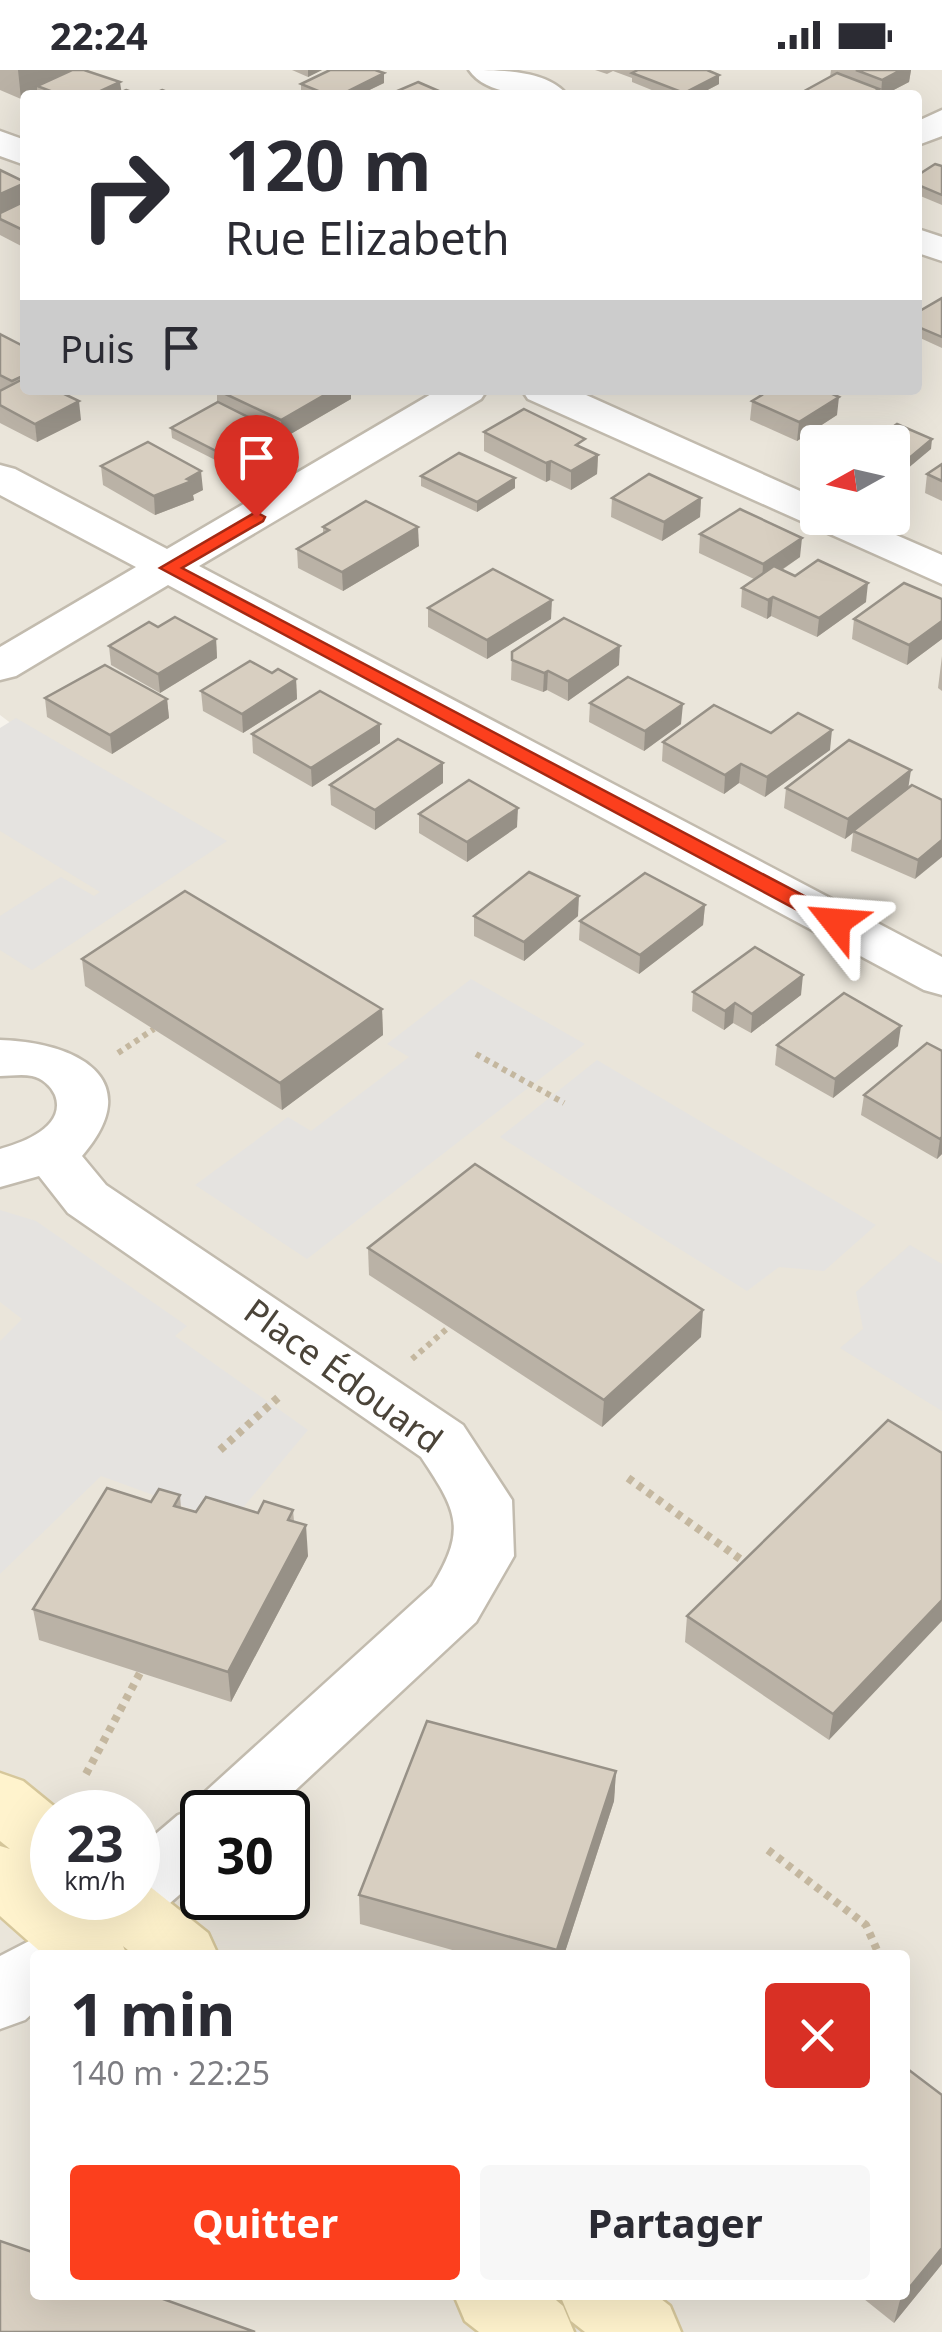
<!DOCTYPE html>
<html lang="fr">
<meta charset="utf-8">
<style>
:root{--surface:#fff;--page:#f7f7f7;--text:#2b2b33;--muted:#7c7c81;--accent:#fc3f1d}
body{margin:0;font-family:"Noto Sans",sans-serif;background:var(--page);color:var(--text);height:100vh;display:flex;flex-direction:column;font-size:38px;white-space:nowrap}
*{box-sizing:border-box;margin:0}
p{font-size:32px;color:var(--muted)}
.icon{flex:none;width:55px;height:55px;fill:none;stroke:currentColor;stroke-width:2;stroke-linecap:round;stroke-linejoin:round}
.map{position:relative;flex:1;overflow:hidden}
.sheet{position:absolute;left:30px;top:1880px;width:880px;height:350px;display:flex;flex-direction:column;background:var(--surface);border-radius:10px;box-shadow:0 10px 40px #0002}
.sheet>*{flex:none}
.guide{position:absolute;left:20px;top:20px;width:902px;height:305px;border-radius:10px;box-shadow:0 10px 40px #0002;background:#fff;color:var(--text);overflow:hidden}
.needle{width:65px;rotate:262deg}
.tools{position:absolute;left:800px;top:355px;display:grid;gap:20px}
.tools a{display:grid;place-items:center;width:110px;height:110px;border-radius:10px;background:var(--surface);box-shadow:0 10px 40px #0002;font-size:50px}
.speed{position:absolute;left:30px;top:1720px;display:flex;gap:20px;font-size:50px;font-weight:700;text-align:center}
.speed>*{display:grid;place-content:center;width:130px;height:130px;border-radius:50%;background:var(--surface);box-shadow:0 10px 40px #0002;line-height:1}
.speed small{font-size:25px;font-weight:400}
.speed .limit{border:5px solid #111;border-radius:15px;background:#fff;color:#111}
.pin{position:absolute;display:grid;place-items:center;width:85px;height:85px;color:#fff;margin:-102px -42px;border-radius:50% 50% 50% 0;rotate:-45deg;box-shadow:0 0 10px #0007}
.pin .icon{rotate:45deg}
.me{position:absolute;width:110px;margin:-55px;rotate:298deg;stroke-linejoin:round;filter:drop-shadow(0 0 8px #0008)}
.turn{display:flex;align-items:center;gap:35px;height:210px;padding:0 40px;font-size:45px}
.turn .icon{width:130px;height:130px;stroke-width:2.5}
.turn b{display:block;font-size:70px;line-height:85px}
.then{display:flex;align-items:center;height:95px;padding:0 40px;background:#0003;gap:20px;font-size:38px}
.round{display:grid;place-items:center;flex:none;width:105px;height:105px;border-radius:10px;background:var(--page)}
.headline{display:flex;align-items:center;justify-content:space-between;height:170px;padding:0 40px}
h1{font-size:60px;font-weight:700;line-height:75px}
.action{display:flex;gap:20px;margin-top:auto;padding:20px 40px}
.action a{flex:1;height:115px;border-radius:10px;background:var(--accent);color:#fff;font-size:40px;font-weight:700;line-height:115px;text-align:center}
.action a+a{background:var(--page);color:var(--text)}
.status{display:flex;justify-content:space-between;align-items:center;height:70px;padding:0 50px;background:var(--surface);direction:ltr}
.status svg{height:28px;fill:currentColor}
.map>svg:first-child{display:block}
.residential{fill:#eae5da;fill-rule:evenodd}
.parking{fill:#e5e3e0}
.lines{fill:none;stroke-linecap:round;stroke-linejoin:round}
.street-casing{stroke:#c2bbae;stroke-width:5}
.secondary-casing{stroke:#d6c79b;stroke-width:5}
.path-far1{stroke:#c4b79f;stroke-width:6;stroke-dasharray:5 5;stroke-linecap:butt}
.path{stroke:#c4b79f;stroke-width:8;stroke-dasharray:6 6;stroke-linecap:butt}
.street{fill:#fff;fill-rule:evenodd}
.secondary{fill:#fff3cd;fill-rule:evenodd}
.wall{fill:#bab2a6}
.shaded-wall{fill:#979187}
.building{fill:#d8cfc1;stroke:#979187;stroke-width:2.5}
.route{fill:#fc3f1d;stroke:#a42913;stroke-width:2.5}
.labels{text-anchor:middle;stroke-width:8;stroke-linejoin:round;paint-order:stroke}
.street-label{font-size:35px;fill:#4b4439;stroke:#fff}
</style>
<div class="status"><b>22:24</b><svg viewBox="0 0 49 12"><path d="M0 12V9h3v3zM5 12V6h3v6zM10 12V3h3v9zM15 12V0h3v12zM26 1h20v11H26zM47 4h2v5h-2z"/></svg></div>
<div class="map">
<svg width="942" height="2262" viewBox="0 0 942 2262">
<rect width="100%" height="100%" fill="#f6f3ec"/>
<path class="residential" d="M0,0H942V2262H0V662L12,654L0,645ZM25,25H918V320H25ZM818,372H892V448H818ZM52,1742H138V1828H52ZM202,1742H288V1828H202ZM35,1885H905V2225H35Z"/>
<g class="parking">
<path d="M16,648L227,771L32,900L0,880V846L61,807L94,826L100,822L0,761V658Z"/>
<path d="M471,909L585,974L307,1189L195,1115L288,1047L311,1061L409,987L387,974Z"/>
<path d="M597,990L876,1155L824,1201L779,1197L747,1221L500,1067Z"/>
<path d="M0,1140L36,1151L187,1256L175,1266L308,1360L230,1453L101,1406L0,1504V1271L22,1249L0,1232Z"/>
<path d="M910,1175L942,1194V1341L840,1278L863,1259L856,1222Z"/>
</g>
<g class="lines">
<defs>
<g id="street">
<path d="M469,0C499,0 548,0 567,25C538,25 488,28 469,0Z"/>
<path d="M942,40V66L918,75V51Z"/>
<path d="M0,61L25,70V95L0,86Z"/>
<path d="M918,159L942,167V191L918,183Z"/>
<path d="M438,320H487L481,329L199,496L942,887V925L924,920L168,515L16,606L0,610V577L136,497L0,425V395L15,399L167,479Z"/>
<path d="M522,320H575L818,429V448H857L942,485V514L528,329Z"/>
<path d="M0,970C75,972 149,1008 82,1086L106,1115L463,1355L512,1430L514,1486L476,1552L272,1742H202V1805L162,1840L138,1848L114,1840L108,1828H138V1779L178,1745L197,1738L205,1722L432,1516C468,1458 456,1440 421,1387L68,1143L39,1106L0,1117V1079C22,1073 67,1057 55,1025C51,1016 42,1008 32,1006C22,1004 10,1006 0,1006Z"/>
<path d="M35,1868L59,1877L63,1885H35V1941L25,1950L0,1959V1886Z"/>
</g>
<g id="secondary">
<path d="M0,1703L23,1711L61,1742H52V1804L43,1800L52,1809V1828H75L85,1836L81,1828H138V1807L208,1863L218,1885H134L123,1876L127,1885H44L0,1846V1776L10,1779L0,1771Z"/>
<path d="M454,2225H550L563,2236L574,2262H479L465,2251Z"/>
<path d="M560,2225H656L670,2236L681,2262H585L571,2251Z"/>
</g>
</defs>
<use href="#street" class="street-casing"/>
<use href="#secondary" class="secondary-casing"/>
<g class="path-far1">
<path d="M118,983L154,959"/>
<path d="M476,984L564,1033"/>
<path d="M412,1289L449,1257"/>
</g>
<g class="path">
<path d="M220,1380L282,1324"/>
<path d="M628,1408L747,1494"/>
<path d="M86,1704L140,1603"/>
<path d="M768,1780L866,1855L877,1880"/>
</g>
<use href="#street" class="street"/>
<use href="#secondary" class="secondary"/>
</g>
<g class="wall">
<path d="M0,0H70L121,22L140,25H38L37,22L30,25H25V27L21,29L0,20Z"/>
<path d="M292,0H322L308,7Z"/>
<path d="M595,0H707L719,14L698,25H664L632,12V8L613,1L607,4Z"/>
<path d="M831,0H911L909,12L884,25H797L830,7Z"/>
<path d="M384,3V13L359,25H305L301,23V14Z"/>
<path d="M942,96V135L918,125V105Z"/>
<path d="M0,100L25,112V178L0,165Z"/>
<path d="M942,228V278L918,267V242Z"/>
<path d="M0,264L25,320L81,350L37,372L0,353Z"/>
<path d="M217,320L351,329L282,369L276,366V371L269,375V382L252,392L244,388L229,397L172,368L171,358L217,333Z"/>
<path d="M835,325L837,345L797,371L750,350L752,331Z"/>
<path d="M484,362L585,379L598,385L597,404L571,420L550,410L546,412L484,381Z"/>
<path d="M942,394V431L925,423L927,404Z"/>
<path d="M101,396L203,420L193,425L194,430L155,445L103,415Z"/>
<path d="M421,406L515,408V418L477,442L421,416Z"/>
<path d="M612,428H701L700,447L662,471L611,447Z"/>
<path d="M323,457L419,476L343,521L298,498L297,479L323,463Z"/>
<path d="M700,464L800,487L782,500L866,532L817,567L771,546L767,549L741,537L742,518L754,509L699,483Z"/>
<path d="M942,529V569L907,595L852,569L854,549Z"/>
<path d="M428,538L551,549L487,589L428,557Z"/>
<path d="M158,557L216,569L217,588L160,623L111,595L109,576Z"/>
<path d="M512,582L619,595L568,631L547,620L543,622L511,610Z"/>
<path d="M942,586V621L938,618Z"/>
<path d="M272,603L296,609L297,629L243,663L203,641L201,621Z"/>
<path d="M45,628L167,629L169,648L112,684L47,647Z"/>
<path d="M590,633L681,654L644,681L589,652Z"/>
<path d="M771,663L830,680L765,727L739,713L724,724L662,691L663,672Z"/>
<path d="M252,664L380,673L312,717L253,683Z"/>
<path d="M443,713L375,760L331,735L330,715Z"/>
<path d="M786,718H908L942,730L915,809L851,781L853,763L845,769L784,738Z"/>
<path d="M419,744L517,757L467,792L419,763Z"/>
<path d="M705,835L703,855L639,904L579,870L580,851Z"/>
<path d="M474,846H578L524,891L474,866Z"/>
<path d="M82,889L382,939L383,965L282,1040L85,916Z"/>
<path d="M693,922L801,925L751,963L733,953L724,960L692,941Z"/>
<path d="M927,973L942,1084L937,1089L861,1045L864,1025Z"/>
<path d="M777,975L898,976L833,1028L775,995Z"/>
<path d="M368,1178L701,1267L602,1357L369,1205Z"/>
<path d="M942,1383L829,1670L685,1572L687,1546Z"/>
<path d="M180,1425L181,1438L196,1442L258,1443L293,1440L294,1451L308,1486L231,1632L39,1570L33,1539L151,1432Z"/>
<path d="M616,1701L614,1731L564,1885H470L360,1854L359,1825Z"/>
<path d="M942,2194L894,2253L859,2225H905Z"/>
</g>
<g class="shaded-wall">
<path d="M18,0H70L71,7L37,16V22L30,25H25V27L21,29Z"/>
<path d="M308,0H322L308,7Z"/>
<path d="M901,0H911L909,12L884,25H881L882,10Z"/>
<path d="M384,3V13L359,25H340Z"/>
<path d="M719,5V14L698,25H684V23Z"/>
<path d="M120,12L122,25H92Z"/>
<path d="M25,113V131L0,143V124Z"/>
<path d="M333,320H351V329L282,369L281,350Z"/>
<path d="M832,320H835L834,329L839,327L837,345L797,371L799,352Z"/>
<path d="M79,331L81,350L37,372L35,354Z"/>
<path d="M276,361V371L269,375V382L252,392L251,382L261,369Z"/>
<path d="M932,369L931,379L894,410L895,400Z"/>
<path d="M244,378V388L229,397L228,387Z"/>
<path d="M598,385L597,404L571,420V401Z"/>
<path d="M551,391L550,410L546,412V393Z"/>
<path d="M201,401L203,420L193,425L194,430L155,445L154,426Z"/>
<path d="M515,408V418L477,442V432Z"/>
<path d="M701,428L700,447L662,471L664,452Z"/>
<path d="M418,457L419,476L343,521L342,502Z"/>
<path d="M802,468L800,487L762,513L763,494Z"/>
<path d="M868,513L866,532L817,567L819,548Z"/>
<path d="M773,527L771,546L767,549L768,530Z"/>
<path d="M552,530L551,549L487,589V570Z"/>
<path d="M942,551V569L907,595L909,575Z"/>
<path d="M216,569L217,588L160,623L158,604Z"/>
<path d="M620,576L619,595L568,631V611Z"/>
<path d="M548,601L547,620L543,622L544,603Z"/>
<path d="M296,609L297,629L243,663L242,644Z"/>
<path d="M167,629L169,648L112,684L110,665Z"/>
<path d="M683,634L681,654L644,681L645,661Z"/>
<path d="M380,654V673L312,717L311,698Z"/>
<path d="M832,660L830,680L765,727L767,707Z"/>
<path d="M443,693V713L375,760V740Z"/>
<path d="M741,694L739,713L724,724L725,705Z"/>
<path d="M911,700L908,720L845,769L848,749Z"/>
<path d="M518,738L517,757L467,792V772Z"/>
<path d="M942,770V787L915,809L918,790Z"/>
<path d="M579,826L578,846L524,891V872Z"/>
<path d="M705,835L703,855L639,904L640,885Z"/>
<path d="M803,905L801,925L751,963L752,944Z"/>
<path d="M735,933L733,953L724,960L725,941Z"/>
<path d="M382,939L383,965L282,1040L280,1013Z"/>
<path d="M901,956L898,976L833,1028L835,1009Z"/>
<path d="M942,1067V1084L937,1089L940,1069Z"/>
<path d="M703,1240L701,1267L602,1357L604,1330Z"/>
<path d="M306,1455L308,1486L231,1632L228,1602Z"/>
<path d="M942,1530V1551L829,1670L833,1644Z"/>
<path d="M616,1701L614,1731L564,1885H557V1880Z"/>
<path d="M942,2178V2194L894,2253L900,2230Z"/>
</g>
<g class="building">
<path d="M72,0H84L120,12L92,25H61L37,16Z"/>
<path d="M330,0H375L384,3L340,25H328L301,14Z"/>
<path d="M638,0H707L719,5L684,23L632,3Z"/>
<path d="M856,0H901L882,10Z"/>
<path d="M837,3L879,19L868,25H797Z"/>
<path d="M418,12L448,25H388Z"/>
<path d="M126,20L140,25H115Z"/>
<path d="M162,20L175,25H151Z"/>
<path d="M935,94L942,96V125L918,115V105Z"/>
<path d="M0,100L25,112V113L0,124Z"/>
<path d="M25,131V161L0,149V143Z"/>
<path d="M942,228V267L918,257V242Z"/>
<path d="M0,264L25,277V305L12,311L0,305Z"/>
<path d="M25,308V320H56L79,331L35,354L0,335V321Z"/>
<path d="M217,320H333L281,350Z"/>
<path d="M770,320H832L828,322L839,327L799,352L752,331Z"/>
<path d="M218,332L276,361L261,369L268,372L251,382L244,378L228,387L171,358Z"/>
<path d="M524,339L585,369L576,375L598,385L571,401L551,391L546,393L484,362Z"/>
<path d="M897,354L932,369L895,400L892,399V372H872Z"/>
<path d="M148,372L201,401L187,409L192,411L154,426L101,396Z"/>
<path d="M459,383L515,408L477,432L421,406Z"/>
<path d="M942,394V411L927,404Z"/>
<path d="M649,404L701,428L664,452L612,428Z"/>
<path d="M366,431L418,457L342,502L297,479L329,460L323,457Z"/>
<path d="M740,439L802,468L763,494L700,464Z"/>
<path d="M818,490L868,513L819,548L773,527L768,530L742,518L774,496L795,506Z"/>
<path d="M493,499L552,530L487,570L428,538Z"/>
<path d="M904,513L942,529V551L909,575L854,549Z"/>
<path d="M175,547L216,569L158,604L109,576L149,552L158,557Z"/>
<path d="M564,548L620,576L568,611L548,601L544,603L512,590V582Z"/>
<path d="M250,591L272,603L278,599L296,609L242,644L201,621Z"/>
<path d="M105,595L167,629L110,665L45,628Z"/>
<path d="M628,607L683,634L645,661L590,633Z"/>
<path d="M320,621L380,654L311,698L252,664Z"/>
<path d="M714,635L771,663L798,643L832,660L767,707L741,694L725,705L663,672Z"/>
<path d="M398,669L443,693L375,740L330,715Z"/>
<path d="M849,670L911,700L848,749L786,718Z"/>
<path d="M469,710L518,738L467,772L419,744Z"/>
<path d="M912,715L942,730V770L918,790L853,761Z"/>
<path d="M529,802L579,826L524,872L474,846Z"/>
<path d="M645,803L705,835L640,885L580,851Z"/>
<path d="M185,821L382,939L280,1013L82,889Z"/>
<path d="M755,877L803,905L752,944L735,933L725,941L693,922Z"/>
<path d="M844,923L901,956L835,1009L777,975Z"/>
<path d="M927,973L942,981V1067L940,1069L864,1025Z"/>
<path d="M475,1094L703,1240L604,1330L368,1178Z"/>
<path d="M888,1350L942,1383V1530L833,1644L687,1546Z"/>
<path d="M107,1418L151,1432L159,1419L180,1425L174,1436L196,1442L206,1427L258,1443L264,1431L293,1440L288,1450L306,1455L228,1602L33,1539Z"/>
<path d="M427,1651L616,1701L557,1880L359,1825Z"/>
<path d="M905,1997L942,2025V2178L905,2223Z"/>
<path d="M0,2171L35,2183V2225H152L255,2262H0Z"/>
</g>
<path class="route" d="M256,442L265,447L263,451L182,498L844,847L847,852L844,857H829L160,498Z"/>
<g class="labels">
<g class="street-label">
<text transform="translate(343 1306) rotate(36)" y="12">Place Édouard</text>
</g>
</g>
</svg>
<div class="tools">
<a><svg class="needle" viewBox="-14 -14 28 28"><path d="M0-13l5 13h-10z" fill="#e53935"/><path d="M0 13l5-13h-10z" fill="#7c7c81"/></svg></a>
</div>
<div class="speed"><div>23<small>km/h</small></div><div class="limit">30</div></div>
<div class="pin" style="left:256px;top:447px;background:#d93025"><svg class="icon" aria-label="arrive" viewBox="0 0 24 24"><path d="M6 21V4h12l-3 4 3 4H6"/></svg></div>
<svg class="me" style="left:836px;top:852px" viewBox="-20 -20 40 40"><path d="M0-17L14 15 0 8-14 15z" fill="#fc3f1d" stroke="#fff" stroke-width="4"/></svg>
<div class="guide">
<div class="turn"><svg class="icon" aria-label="right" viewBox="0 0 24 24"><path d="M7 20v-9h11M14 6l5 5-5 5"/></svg><div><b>120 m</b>Rue Elizabeth</div></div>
<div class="then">Puis<svg class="icon" aria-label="arrive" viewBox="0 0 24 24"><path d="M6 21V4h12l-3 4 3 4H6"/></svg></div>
</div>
<section class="sheet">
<div class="headline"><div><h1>1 min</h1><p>140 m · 22:25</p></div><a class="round" style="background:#d93025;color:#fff"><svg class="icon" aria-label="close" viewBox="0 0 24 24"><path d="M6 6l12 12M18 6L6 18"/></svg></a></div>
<div class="action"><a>Quitter</a><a>Partager</a></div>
</section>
</div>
